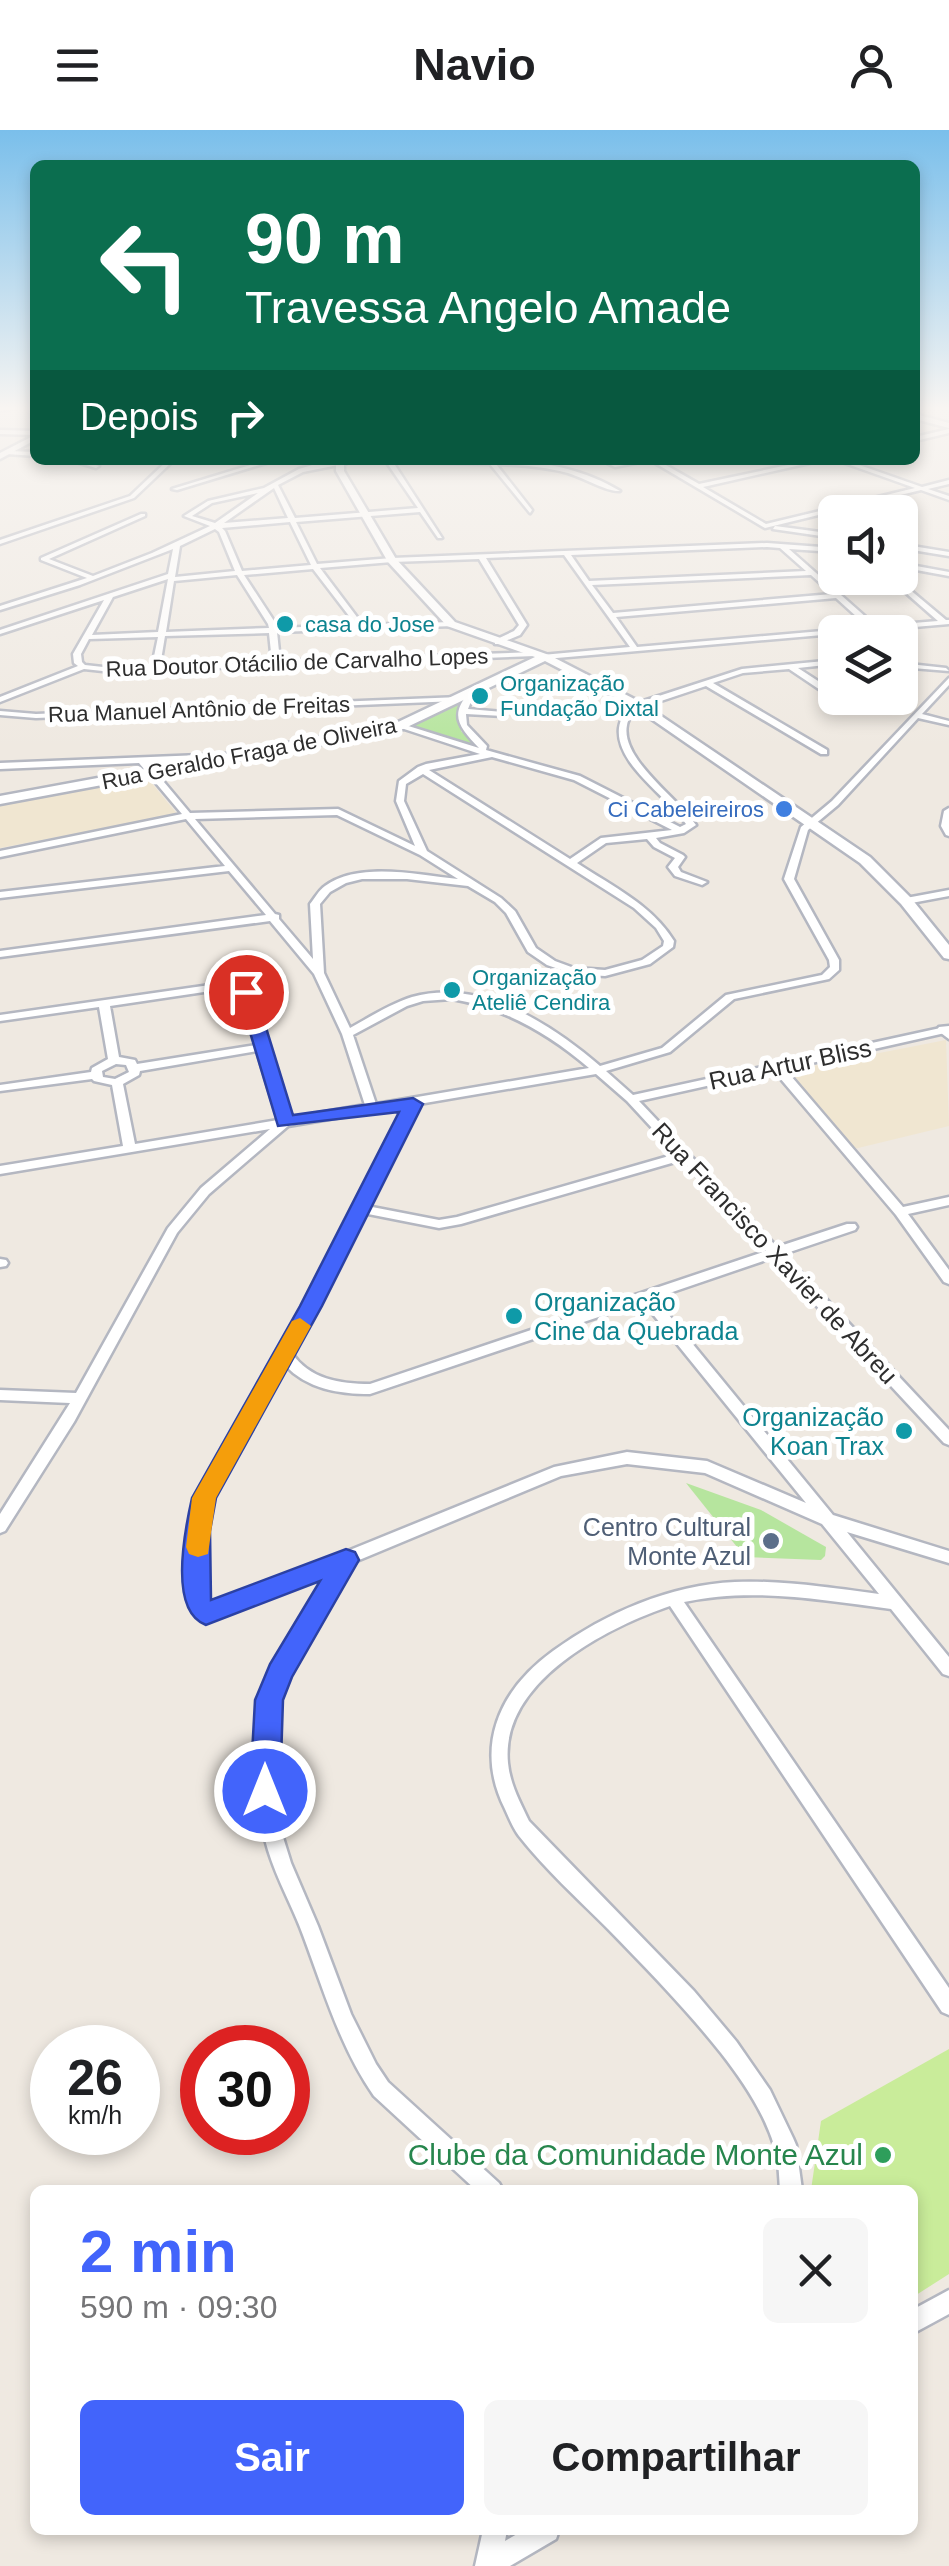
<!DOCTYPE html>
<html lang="pt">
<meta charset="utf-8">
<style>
:root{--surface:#fff;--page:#f6f6f6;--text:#202124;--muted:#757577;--accent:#4264fb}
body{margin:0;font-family:Arial,sans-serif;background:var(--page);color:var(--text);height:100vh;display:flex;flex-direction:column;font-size:38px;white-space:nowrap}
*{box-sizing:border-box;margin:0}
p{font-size:32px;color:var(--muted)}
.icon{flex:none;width:55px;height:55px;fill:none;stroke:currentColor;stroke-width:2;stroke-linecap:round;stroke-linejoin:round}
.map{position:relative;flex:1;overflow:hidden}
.details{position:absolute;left:30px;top:2055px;width:888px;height:350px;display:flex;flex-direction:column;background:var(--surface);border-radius:15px;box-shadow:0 5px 15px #0003}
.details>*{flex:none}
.top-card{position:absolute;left:30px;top:30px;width:890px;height:305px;border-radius:15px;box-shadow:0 5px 15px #0003;background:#0b6e4f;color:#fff;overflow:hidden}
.controls{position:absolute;left:818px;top:365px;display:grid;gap:20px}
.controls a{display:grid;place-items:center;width:100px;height:100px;border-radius:15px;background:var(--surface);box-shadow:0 5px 15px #0003;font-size:50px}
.speed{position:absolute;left:30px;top:1895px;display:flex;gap:20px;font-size:50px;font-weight:700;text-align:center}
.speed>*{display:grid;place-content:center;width:130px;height:130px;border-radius:50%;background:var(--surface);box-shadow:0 5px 15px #0003;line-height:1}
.speed small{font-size:25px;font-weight:400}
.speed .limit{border:15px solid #d22;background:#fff;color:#111}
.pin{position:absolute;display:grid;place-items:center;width:85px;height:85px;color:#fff;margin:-42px;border:5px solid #fff;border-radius:50%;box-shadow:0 2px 10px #0007}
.me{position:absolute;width:110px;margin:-55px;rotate:0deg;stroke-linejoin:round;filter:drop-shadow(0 0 8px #0008)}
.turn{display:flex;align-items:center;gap:35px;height:210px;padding:0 50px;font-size:45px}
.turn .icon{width:130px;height:130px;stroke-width:2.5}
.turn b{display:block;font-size:70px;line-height:85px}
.then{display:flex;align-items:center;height:95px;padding:0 50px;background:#0003;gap:20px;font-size:38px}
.round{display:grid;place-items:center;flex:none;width:105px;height:105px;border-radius:15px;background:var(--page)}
.headline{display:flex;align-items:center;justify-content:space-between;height:170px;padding:0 50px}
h1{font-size:60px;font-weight:700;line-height:75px;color:var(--accent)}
.button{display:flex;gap:20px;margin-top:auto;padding:20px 50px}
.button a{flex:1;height:115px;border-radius:15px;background:var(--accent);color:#fff;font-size:40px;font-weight:700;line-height:115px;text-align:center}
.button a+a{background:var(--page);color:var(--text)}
header{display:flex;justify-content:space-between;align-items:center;height:130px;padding:0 50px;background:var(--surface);font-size:45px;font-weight:700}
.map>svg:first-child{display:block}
.education{fill:#f0e6d1}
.green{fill:#b6e59e}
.pitch{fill:#c9ec9a}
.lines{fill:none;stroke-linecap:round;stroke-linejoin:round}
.street-casing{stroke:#b4b7c1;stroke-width:5}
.secondary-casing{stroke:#b4b7c1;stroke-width:5}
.street{fill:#fff;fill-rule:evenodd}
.secondary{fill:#fff;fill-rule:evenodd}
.route{fill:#4264fb;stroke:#2b41a3;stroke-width:2.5}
.slow{fill:#f59e0b}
.culture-dot{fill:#0f9aa8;stroke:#fff;stroke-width:4}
.shop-dot{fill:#3f7fe0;stroke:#fff;stroke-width:4}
.service-dot{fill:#5c6f8a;stroke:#fff;stroke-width:4}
.leisure-dot{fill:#2e9e5b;stroke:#fff;stroke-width:4}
.labels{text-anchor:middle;stroke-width:10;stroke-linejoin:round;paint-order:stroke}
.far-culture-label{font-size:22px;fill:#0d838f;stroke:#fff;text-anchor:start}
.far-street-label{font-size:22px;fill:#2e2e2e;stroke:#fff}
.far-shop-label{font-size:22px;fill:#366cbe;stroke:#fff;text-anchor:end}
.street-label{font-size:25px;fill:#2e2e2e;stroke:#fff}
.culture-label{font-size:25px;fill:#0d838f;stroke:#fff;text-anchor:start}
.service-label{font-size:25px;fill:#4e5e75;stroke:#fff;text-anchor:end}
.near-leisure-label{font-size:30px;fill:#27864d;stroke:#fff;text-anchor:end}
</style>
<header><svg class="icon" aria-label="menu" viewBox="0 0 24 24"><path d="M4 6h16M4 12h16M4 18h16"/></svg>Navio<svg class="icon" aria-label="person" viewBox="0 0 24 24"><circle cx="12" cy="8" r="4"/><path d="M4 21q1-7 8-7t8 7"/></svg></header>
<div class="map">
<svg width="949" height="2436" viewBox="0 0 949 2436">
<rect width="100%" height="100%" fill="#efe9e1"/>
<g class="education">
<path d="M145,645L177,684L0,718V672Z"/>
<path d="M946,910L949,996L854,1019L787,941Z"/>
</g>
<g class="green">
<path d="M460,573L461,601L480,619L409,596Z"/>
<path d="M686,1353L761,1380L826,1417L825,1426L821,1430L745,1427Z"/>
</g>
<path class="pitch" d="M949,1919V2144L913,2167L912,2060H811L821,1991Z"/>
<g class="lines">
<defs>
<g id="street">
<path d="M0,278H17L0,281Z"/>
<path d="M949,299V303L915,311V307Z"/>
<path d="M0,300L35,301V305L0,304Z"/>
<path d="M9,321L35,322V326L7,324Z"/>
<path d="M70,330H80L99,336L96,338Z"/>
<path d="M168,330H174L134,368L0,414V410L130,366Z"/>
<path d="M267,330H276L177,360L172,359Z"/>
<path d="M385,330C461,330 552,319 620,361C607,362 584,348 568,343C545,337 520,335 496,334L532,380L530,383L490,334L393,332L442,408H438L420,382L296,392L317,434L392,428L767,413L835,418V422L789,419L876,496L938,491L889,448H896L946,490H949V494L545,529L541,527L542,525L630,517L564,425L486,428L527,495L520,505L498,514H495V510L514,501L519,495L479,429L392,432L320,438L363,495L451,492L455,494L454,496L277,502L280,531L535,522L539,524L535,526L112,542L84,539L0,572V567L78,536L74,533L73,524L104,470L0,504V500L168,444L173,419L80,455L0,480V476L87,448L41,430V428L141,384H145V386L49,429L93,446L152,423L210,396L184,386L208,371L264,358L299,339L319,333L343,334L303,342L278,355L295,388L418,378ZM274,358L288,388L224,393ZM258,363L215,393L192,386L212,373ZM290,392L311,435L242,441L225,401L222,398ZM215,399L219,402L235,441L175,447L180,416ZM767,417L780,418L806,441L589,451L571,425ZM313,439L356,495L276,498V494L244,445ZM237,445L268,494L269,498L166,502L174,451ZM811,445L832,464L613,483L592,455ZM168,449L158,502L92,505L113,467ZM836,468L868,497L637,517L616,487ZM269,503L272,532L160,536L165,506ZM158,507L152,536L112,538L85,535L82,532L81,524L89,509Z"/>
<path d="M601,330L616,333L650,330L615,337Z"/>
<path d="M650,330H657L699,354L812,330H823L703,357L766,394L915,358L836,330H845L922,357L949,350V354L928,359L949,366V370L921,360L765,398Z"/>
<path d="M775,396L835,404V408L773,399Z"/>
<path d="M900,414L949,422V426L900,418Z"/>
<path d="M900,433L949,442V446L900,437Z"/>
<path d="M835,530V534L798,538L835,562V568H842L859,578V582H853L789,539L743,543L713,553L827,620V624H821L706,556L634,580C632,585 628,589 627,595C620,629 678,668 696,695L684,703L656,708L660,713L683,725L685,727L678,737L681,742L707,752L702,755L675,746L668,737L675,728L654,717L647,709L606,713L577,733C612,756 652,775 674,811L673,817L650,834L605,846L573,844L547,835L528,822L506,783L495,772L468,756L407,749H362L346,753L330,762L320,774L324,843L350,898C370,887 390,874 412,867C481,848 550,893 600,936L662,918L726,865L822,845L830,837L829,830L784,749L801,697L832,671L949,548V555L922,584L949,591V595L918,588L838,675L808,700L794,749L839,830V840L829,849L734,869L670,922L606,941L633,965L945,897L949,898V902L945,903L785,939L903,1077L949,1067V1075L908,1084L949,1140V1154L944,1152L896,1085L774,941L639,971L777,1117L847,1094H855L857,1097L855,1100L784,1124L949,1300V1315L944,1313L772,1128L655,1168L833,1385L949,1421V1433L847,1402L949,1527V1546L943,1544L891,1479C822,1470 753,1457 684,1472L949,1858V1885L942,1882L670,1476C606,1498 500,1552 508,1633C510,1654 520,1672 529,1691L694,1861L736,1911L770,1960L793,2008L796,2015L802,2060H780C779,2046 779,2029 774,2015C764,1982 742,1950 721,1923C686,1879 647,1839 608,1799C578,1769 545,1739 519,1706C513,1698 509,1688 505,1679C474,1617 499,1560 553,1521C606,1483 669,1455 735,1452C783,1450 831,1458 879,1464L822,1394L705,1343L627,1334L561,1346L352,1433L297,1522L283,1554L277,1571L272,1627L275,1666L282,1704L291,1733L318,1796L351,1884L376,1934L388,1952L499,2053L503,2060H476L374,1966C340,1917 324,1861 303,1805C293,1777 277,1750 268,1720C253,1668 247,1607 266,1555C280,1514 307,1478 330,1442L216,1489L195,1485L188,1459L189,1401L196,1367L287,1207L406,976L288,996L209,1064L177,1103L74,1292L5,1401L0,1403V1384L70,1273L0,1270V1260L76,1263L168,1098L201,1058L270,999L0,1044V1036L123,1016L112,955L94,951L92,949L0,961V955L91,942L92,938L108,929L99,877L0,891V885L231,852L247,855L266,914L270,917L268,919L290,988L365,975L342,904L314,844L270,791L0,827V821L266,785L229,741L0,768V762L225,736L186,689L0,727V721L182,684L139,633L0,639V633L226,624L230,627L229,629L148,633L190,683L338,679L415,716L396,671L399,651L418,637L426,634L480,624L395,596L402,594L479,618C460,598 448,585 470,562L474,564L468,579L503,582L507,584L503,586L466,584L467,595L487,616L486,620L580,646L680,697L686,694C667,666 615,634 619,598C620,590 624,583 628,576L742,539ZM492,627L574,650L672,700L601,708L570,729L429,640ZM423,644L634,778L656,798L664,811L663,816L642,830L605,840L574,838L555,831L536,818L515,781L501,768L427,721L404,671L406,654ZM337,685L420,725L458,749C419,745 359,731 325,756C319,760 315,768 310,774L313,829L279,789V785L275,784L195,689ZM231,858L238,859L256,915L137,934L135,930L119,927L110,876ZM452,869C505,878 549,904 589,938L376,974L353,905L407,876L423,871ZM257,921L278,990L135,1014L123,954L139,945L140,941ZM116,934L126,935L129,942L115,949L103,947L102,941ZM596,944L627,971L676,1024L457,1087L439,1090L367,1076L419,974ZM682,1030L766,1121L370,1254C340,1254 309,1249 292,1223L363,1083L439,1098L461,1094ZM643,1172L806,1373L707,1331L627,1322L554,1337L215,1475L208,1474L204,1459L205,1401L211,1367L285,1235C307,1259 339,1264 370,1264Z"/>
<path d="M900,533L946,538L949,541L900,537Z"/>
<path d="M460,567L461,569L457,571L36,588L0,585V581L36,584Z"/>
<path d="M949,678V706L946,705L941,696L944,681Z"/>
<path d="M949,760V766L906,774L901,771L906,768Z"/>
<path d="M0,1129L6,1130L8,1133L6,1136L0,1137Z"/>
<path d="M949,2160V2184L912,2204V2180Z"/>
<path d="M483,2400H507L505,2411L524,2400H559L556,2409L510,2436H475Z"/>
</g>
<g id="secondary">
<path d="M29,278H35V289L31,287Z"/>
<path d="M915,284L949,293V298L915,289Z"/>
<path d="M35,305V310L0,329V323Z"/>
<path d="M341,330H352L344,335V341L396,429L455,492L549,525L642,573L870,727L911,768L949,815V829L944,828L901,774L860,733L634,577L545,531L403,599L0,674V666L396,593L535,527L447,496L388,432L336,341V334Z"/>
<path d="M949,896V909L937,900L939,897Z"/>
</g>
</defs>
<use href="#street" class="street-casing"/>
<use href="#secondary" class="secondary-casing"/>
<use href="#street" class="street"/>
<use href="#secondary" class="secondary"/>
</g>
<linearGradient id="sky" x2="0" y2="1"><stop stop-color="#7abfeb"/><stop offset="0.45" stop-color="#f8f5f2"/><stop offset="1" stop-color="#f8f5f2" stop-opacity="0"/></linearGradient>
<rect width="949" height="619" fill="url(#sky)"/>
<path class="route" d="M246,856L255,862L293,985L413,968L423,974L322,1176L216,1368L210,1401L211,1470L346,1419L355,1422L359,1430L292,1547L283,1570L280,1661L275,1671L265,1675L255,1671L250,1661L255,1570L270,1534L320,1451L206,1495C168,1481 185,1399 192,1368L300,1176L399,982L278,996L238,862Z"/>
<path class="slow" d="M300,1188L311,1196L216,1368L208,1424L198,1427L189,1424L186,1417L192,1368L292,1191Z"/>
<g class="culture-dot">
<circle cx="285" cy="494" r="10"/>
<circle cx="480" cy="566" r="10"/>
<circle cx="452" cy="860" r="10"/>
<circle cx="514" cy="1186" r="10"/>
<circle cx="904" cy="1301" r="10"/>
</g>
<circle class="shop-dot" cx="784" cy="679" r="10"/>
<circle class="service-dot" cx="771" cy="1411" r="10"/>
<circle class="leisure-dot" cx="883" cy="2025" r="10"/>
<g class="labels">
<g class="far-culture-label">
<text x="305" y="502">casa do Jose</text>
<text x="500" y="561">Organização<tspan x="500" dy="25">Fundação Dixtal</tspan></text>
<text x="472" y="855">Organização<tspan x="472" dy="25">Ateliê Cendira</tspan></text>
</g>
<g class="far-street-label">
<text transform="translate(297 532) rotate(-2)" y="8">Rua Doutor Otácilio de Carvalho Lopes</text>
<text transform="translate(199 579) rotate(-2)" y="8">Rua Manuel Antônio de Freitas</text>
<text transform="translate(249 623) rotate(-11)" y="8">Rua Geraldo Fraga de Oliveira</text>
</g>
<g class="far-shop-label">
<text x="764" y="687">Ci Cabeleireiros</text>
</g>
<g class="street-label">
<text transform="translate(790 934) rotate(-12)" y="9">Rua Artur Bliss</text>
<text transform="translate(775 1123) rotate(47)" y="9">Rua Francisco Xavier de Abreu</text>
</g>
<g class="culture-label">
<text x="534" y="1181">Organização<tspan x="534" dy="29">Cine da Quebrada</tspan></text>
<text x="884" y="1296" text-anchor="end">Organização<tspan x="884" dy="29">Koan Trax</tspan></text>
</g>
<g class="service-label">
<text x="751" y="1406">Centro Cultural<tspan x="751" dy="29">Monte Azul</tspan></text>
</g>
<g class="near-leisure-label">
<text x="863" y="2035">Clube da Comunidade Monte Azul</text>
</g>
</g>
</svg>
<div class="controls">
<a><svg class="icon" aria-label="sound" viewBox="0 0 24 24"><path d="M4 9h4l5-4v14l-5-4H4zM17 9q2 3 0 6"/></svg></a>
<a><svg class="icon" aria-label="layers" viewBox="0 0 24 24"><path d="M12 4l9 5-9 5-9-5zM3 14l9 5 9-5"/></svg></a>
</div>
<div class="speed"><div>26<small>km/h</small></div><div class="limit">30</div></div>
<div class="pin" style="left:246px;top:862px;background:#d93025"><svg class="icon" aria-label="arrive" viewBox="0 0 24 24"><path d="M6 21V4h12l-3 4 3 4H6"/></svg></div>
<svg class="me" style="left:265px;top:1661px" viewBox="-20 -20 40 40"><circle r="17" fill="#4264fb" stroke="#fff" stroke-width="3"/><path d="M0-11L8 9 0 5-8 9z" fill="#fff"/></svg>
<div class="top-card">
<div class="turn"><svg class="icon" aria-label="left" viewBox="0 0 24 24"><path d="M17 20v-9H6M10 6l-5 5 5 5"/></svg><div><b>90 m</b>Travessa Angelo Amade</div></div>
<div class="then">Depois<svg class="icon" aria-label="right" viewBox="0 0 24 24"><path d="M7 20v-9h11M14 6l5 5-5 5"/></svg></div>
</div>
<section class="details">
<div class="headline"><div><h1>2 min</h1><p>590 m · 09:30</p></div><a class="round"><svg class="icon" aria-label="close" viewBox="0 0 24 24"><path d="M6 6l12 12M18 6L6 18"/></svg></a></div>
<div class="button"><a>Sair</a><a>Compartilhar</a></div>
</section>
</div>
